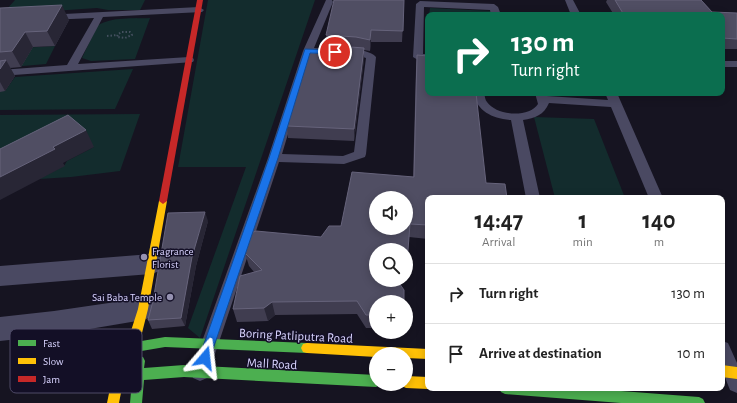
<!DOCTYPE html>
<meta charset="utf-8">
<style>
:root{--surface:#fff;--page:#f6f6f6;--text:#222;--muted:#767676;--line:#e0e0e0}
body{margin:0;font-family:"Alegreya Sans",sans-serif;background:var(--page);color:var(--text);height:100vh;display:flex;flex-direction:column;font-size:15px;white-space:nowrap}
*{box-sizing:border-box;margin:0}
p{font-size:13px;color:var(--muted)}
.icon{flex:none;width:22px;height:22px;fill:none;stroke:currentColor;stroke-width:2;stroke-linecap:round;stroke-linejoin:round}
.map{position:relative;flex:1;overflow:hidden}
.side{position:absolute;left:425px;top:195px;width:300px;height:196px;display:flex;flex-direction:column;background:var(--surface);border-radius:8px;box-shadow:0 2px 10px #0003}
.side>*{flex:none}
.banner{position:absolute;left:425px;top:12px;width:300px;height:84px;border-radius:8px;box-shadow:0 2px 10px #0003;background:#0b6e4f;color:#fff;overflow:hidden}
.controls{position:absolute;left:369px;top:191px;display:grid;gap:8px}
.controls a{display:grid;place-items:center;width:44px;height:44px;border-radius:50%;background:var(--surface);box-shadow:0 2px 10px #0003;font-size:20px}
.pin{position:absolute;display:grid;place-items:center;width:34px;height:34px;color:#fff;margin:-17px;border:2px solid #fff;border-radius:50%;box-shadow:0 1px 4px #0007}
.me{position:absolute;width:44px;margin:-22px;rotate:17deg;stroke-linejoin:round;filter:drop-shadow(0 0 3px #0008)}
.turn{display:flex;align-items:center;gap:14px;height:84px;padding:0 20px;font-size:18px}
.turn .icon{width:52px;height:52px;stroke-width:2.5}
.turn b{display:block;font-size:28px;line-height:34px}
.eta{display:flex;justify-content:space-evenly;align-items:center;height:68px;text-align:center}
.eta b{font-size:24px;font-weight:700;line-height:28px}
ul{padding:0;list-style:none}
li{display:flex;align-items:center;gap:12px;height:60px;padding:0 20px;border-top:1px solid var(--line)}
li div{flex:1}
li b{display:block;font-size:15px}
li em{font-style:normal}
.map>svg:first-child{display:block}
.green{fill:#132c2d}
.lines{fill:none;stroke-linecap:round;stroke-linejoin:round}
.path{stroke:#44505f;stroke-width:2;stroke-dasharray:1.5 2;stroke-linecap:butt}
.lane{fill:#4a4962;fill-rule:evenodd}
.street{fill:#4a4962;fill-rule:evenodd}
.fast{fill:#4caf50;fill-rule:evenodd}
.slow{fill:#ffc107;fill-rule:evenodd}
.jam{fill:#c62828;fill-rule:evenodd}
.wall{fill:#403d50}
.shaded-wall{fill:#282635}
.building{fill:#504e63;stroke:#66637b;fill-rule:evenodd}
.route{fill:#1a73e8;stroke:#114b97}
.poi-dot{fill:#9591b1;stroke:#130f26;stroke-width:1.5}
.labels{text-anchor:middle;stroke-width:3;stroke-linejoin:round;paint-order:stroke}
.poi-label{font-size:11px;fill:#d9d4ff;stroke:#130f26;text-anchor:start}
.near-street-label{font-size:13px;fill:#d9d4ff;stroke:#130f26}
.key{fill:#130f26;stroke:#4e4a67;stroke-width:1}
.key-label{font-size:11px;fill:#d9d4ff}
</style>
<div class="map">
<svg width="737" height="403" viewBox="0 0 737 403">
<rect width="100%" height="100%" fill="#161421"/>
<g class="green">
<path d="M15,0H145L140,10H108L97,8L53,11L7,9Z"/>
<path d="M208,0H315L200,338L188,328L246,167H178Z"/>
<path d="M430,8L491,11L492,15H429Z"/>
<path d="M150,18L135,59L91,61L82,58L97,26C112,16 133,19 150,18Z"/>
<path d="M55,46L46,64L0,68L21,48Z"/>
<path d="M133,69L115,109L0,110V91H5L15,77Z"/>
<path d="M140,114L120,171L71,177L39,179L64,166L67,161L94,147L0,172V115Z"/>
<path d="M534,117L594,119L625,198H555Z"/>
</g>
<g class="lines">
<g class="path">
<path d="M122,32H130L132,35L125,38L117,37L118,34Z"/>
<path d="M107,36L117,35"/>
</g>
<g class="lane">
<path d="M326,0H332L333,2L314,48C329,49 367,46 376,57L366,154L365,157L344,164L279,162L207,378L200,381L193,378L191,372L268,158L303,51ZM312,54L360,56L366,58L354,152L343,156L282,154Z"/>
<path d="M565,0H573L581,15H571Z"/>
<path d="M420,1L494,4L498,7L501,15H491L490,10L424,7L423,54H428V60H418L413,57L416,4Z"/>
<path d="M199,7L204,10L202,12L103,17L78,64L189,57L193,58L194,60L193,62L0,76V70L67,65L94,18L48,20L45,19L43,17L45,15Z"/>
<rect x="722" y="61" width="15" height="6"/>
<path d="M472,93H484C485,96 485,100 487,102C497,116 529,118 538,104L535,93H547V96L608,100L605,93H617L663,198H649L611,107L549,103C544,115 535,118 523,120L540,198H526L511,120C491,118 479,112 472,93Z"/>
<path d="M722,341L728,343L737,363V393L730,390L722,370Z"/>
</g>
<g class="street">
<path d="M151,254L160,257L163,264L160,271L151,274L0,286V266Z"/>
<path d="M143,298L152,301L156,309L152,317L143,320L54,335L0,341V317L54,311Z"/>
</g>
<g class="fast">
<path d="M165,337L307,343L311,344L313,348L311,352L307,353L165,347L124,354L120,353L118,349L120,345L124,344Z"/>
<path d="M139,356L143,357L145,361L144,368L184,365L376,375V384H381L376,387L184,377L144,380L142,403H130L132,381L119,382L115,380L113,376L115,372L133,369L135,357Z"/>
<path d="M499,388H582L699,397L703,399L705,403H621L505,394L501,392Z"/>
</g>
<g class="slow">
<path d="M163,198L167,201L148,309L141,337L129,351L119,403H107L118,349L130,334L138,309L159,201Z"/>
<path d="M307,343L428,349V359L406,358V354H376V357L307,353L303,352L301,348L303,344Z"/>
<path d="M722,365L737,367V379L722,377Z"/>
<path d="M406,376L428,377V388H430L428,389L406,388L402,386L401,384H406Z"/>
</g>
<path class="jam" d="M197,0H203L167,201L163,204L159,201Z"/>
</g>
<g class="wall">
<path d="M404,0L402,42H371L370,51L364,50V59L354,141L288,138L287,126L327,45L326,35Z"/>
<path d="M607,0H701L712,12L737,13V49H722V15H614L606,2Z"/>
<path d="M0,8L69,20L55,46L33,47L21,67L10,68L15,76L5,91L0,92Z"/>
<path d="M417,55L428,198V239L409,237L406,275V250H376V328H366L357,314L275,315L268,321L237,322L233,309L254,272L249,266L245,253L321,237L341,226L413,177L416,68Z"/>
<path d="M208,221L196,266L185,326L152,329L148,320Z"/>
</g>
<g class="shaded-wall">
<path d="M62,5L69,20L55,46L47,31Z"/>
<path d="M371,30V42L370,51V40Z"/>
<path d="M25,32L33,47L21,67L12,51Z"/>
<path d="M364,48V59L354,141V129Z"/>
<path d="M6,60L15,76L5,91L0,82V69Z"/>
<path d="M86,130L94,147L63,163L65,166L0,200V177L53,147Z"/>
<path d="M205,212L208,221L196,266L185,326L181,318L192,257Z"/>
<path d="M272,302L275,315L268,321L264,308Z"/>
</g>
<g class="building">
<path d="M334,0H404L403,31L371,30L370,40L356,37L326,35Z"/>
<path d="M615,0H701L712,12L737,13V39L722,38V15H624Z"/>
<path d="M62,5L47,31L25,32L12,51L0,52V8Z"/>
<path d="M324,45L364,48L354,129L287,126L309,53L322,54Z"/>
<path d="M417,55L428,56V93H476L486,183L505,184L507,198H428V225L410,224L407,263H406V250H376V280H397L404,290V302H376V315H366L357,301L272,302L264,308L233,309L240,276L262,270L245,253L251,233L256,231L321,237L329,226H341L352,172L414,177ZM376,198H406V228H376Z"/>
<path d="M6,60L0,69V61Z"/>
<path d="M68,115L86,130L53,147L55,149L0,177V149Z"/>
<path d="M205,212L192,257L181,318L148,320L153,301L168,213Z"/>
</g>
<path class="route" d="M305,49L335,50L338,52L335,54L310,53L278,158L210,358L209,362L205,363L200,362L199,358L269,158Z"/>
<g class="poi-dot">
<circle cx="144" cy="257" r="4"/>
<circle cx="170" cy="297" r="4"/>
</g>
<g class="labels">
<g class="poi-label">
<text x="152" y="255">Fragrance<tspan x="152" dy="13">Florist</tspan></text>
<text x="162" y="301" text-anchor="end">Sai Baba Temple</text>
</g>
<g class="near-street-label">
<text transform="translate(296 335) rotate(3)" y="5">Boring Patliputra Road</text>
<text transform="translate(272 363) rotate(3)" y="5">Mall Road</text>
</g>
</g>
<rect x="10" y="329" width="132" height="64" rx="6" class="key"/>
<rect x="18" y="340" width="18" height="6" fill="#4caf50"/>
<rect x="18" y="358" width="18" height="6" fill="#ffc107"/>
<rect x="18" y="376" width="18" height="6" fill="#c62828"/>
<g class="key-label">
<text x="43" y="347">Fast</text>
<text x="43" y="365">Slow</text>
<text x="43" y="383">Jam</text>
</g>
</svg>
<div class="controls">
<a><svg class="icon" aria-label="sound" viewBox="0 0 24 24"><path d="M4 9h4l5-4v14l-5-4H4zM17 9q2 3 0 6"/></svg></a>
<a><svg class="icon" aria-label="search" viewBox="0 0 24 24"><circle cx="10" cy="10" r="6"/><path d="M15 15l6 6"/></svg></a>
<a>+</a>
<a>−</a>
</div>
<div class="pin" style="left:335px;top:52px;background:#d93025"><svg class="icon" aria-label="arrive" viewBox="0 0 24 24"><path d="M6 21V4h12l-3 4 3 4H6"/></svg></div>
<svg class="me" style="left:205px;top:358px" viewBox="-20 -20 40 40"><path d="M0-17L14 15 0 8-14 15z" fill="#1a73e8" stroke="#fff" stroke-width="4"/></svg>
<div class="banner">
<div class="turn"><svg class="icon" aria-label="right" viewBox="0 0 24 24"><path d="M7 20v-9h11M14 6l5 5-5 5"/></svg><div><b>130 m</b>Turn right</div></div>
</div>
<section class="side">
<div class="eta">
<div><b>14:47</b><p>Arrival</p></div>
<div><b>1</b><p>min</p></div>
<div><b>140</b><p>m</p></div>
</div>
<ul>
<li><svg class="icon" aria-label="right" viewBox="0 0 24 24"><path d="M7 20v-9h11M14 6l5 5-5 5"/></svg><div><b>Turn right</b></div><em>130 m</em></li>
<li><svg class="icon" aria-label="arrive" viewBox="0 0 24 24"><path d="M6 21V4h12l-3 4 3 4H6"/></svg><div><b>Arrive at destination</b></div><em>10 m</em></li>
</ul>
</section>
</div>
